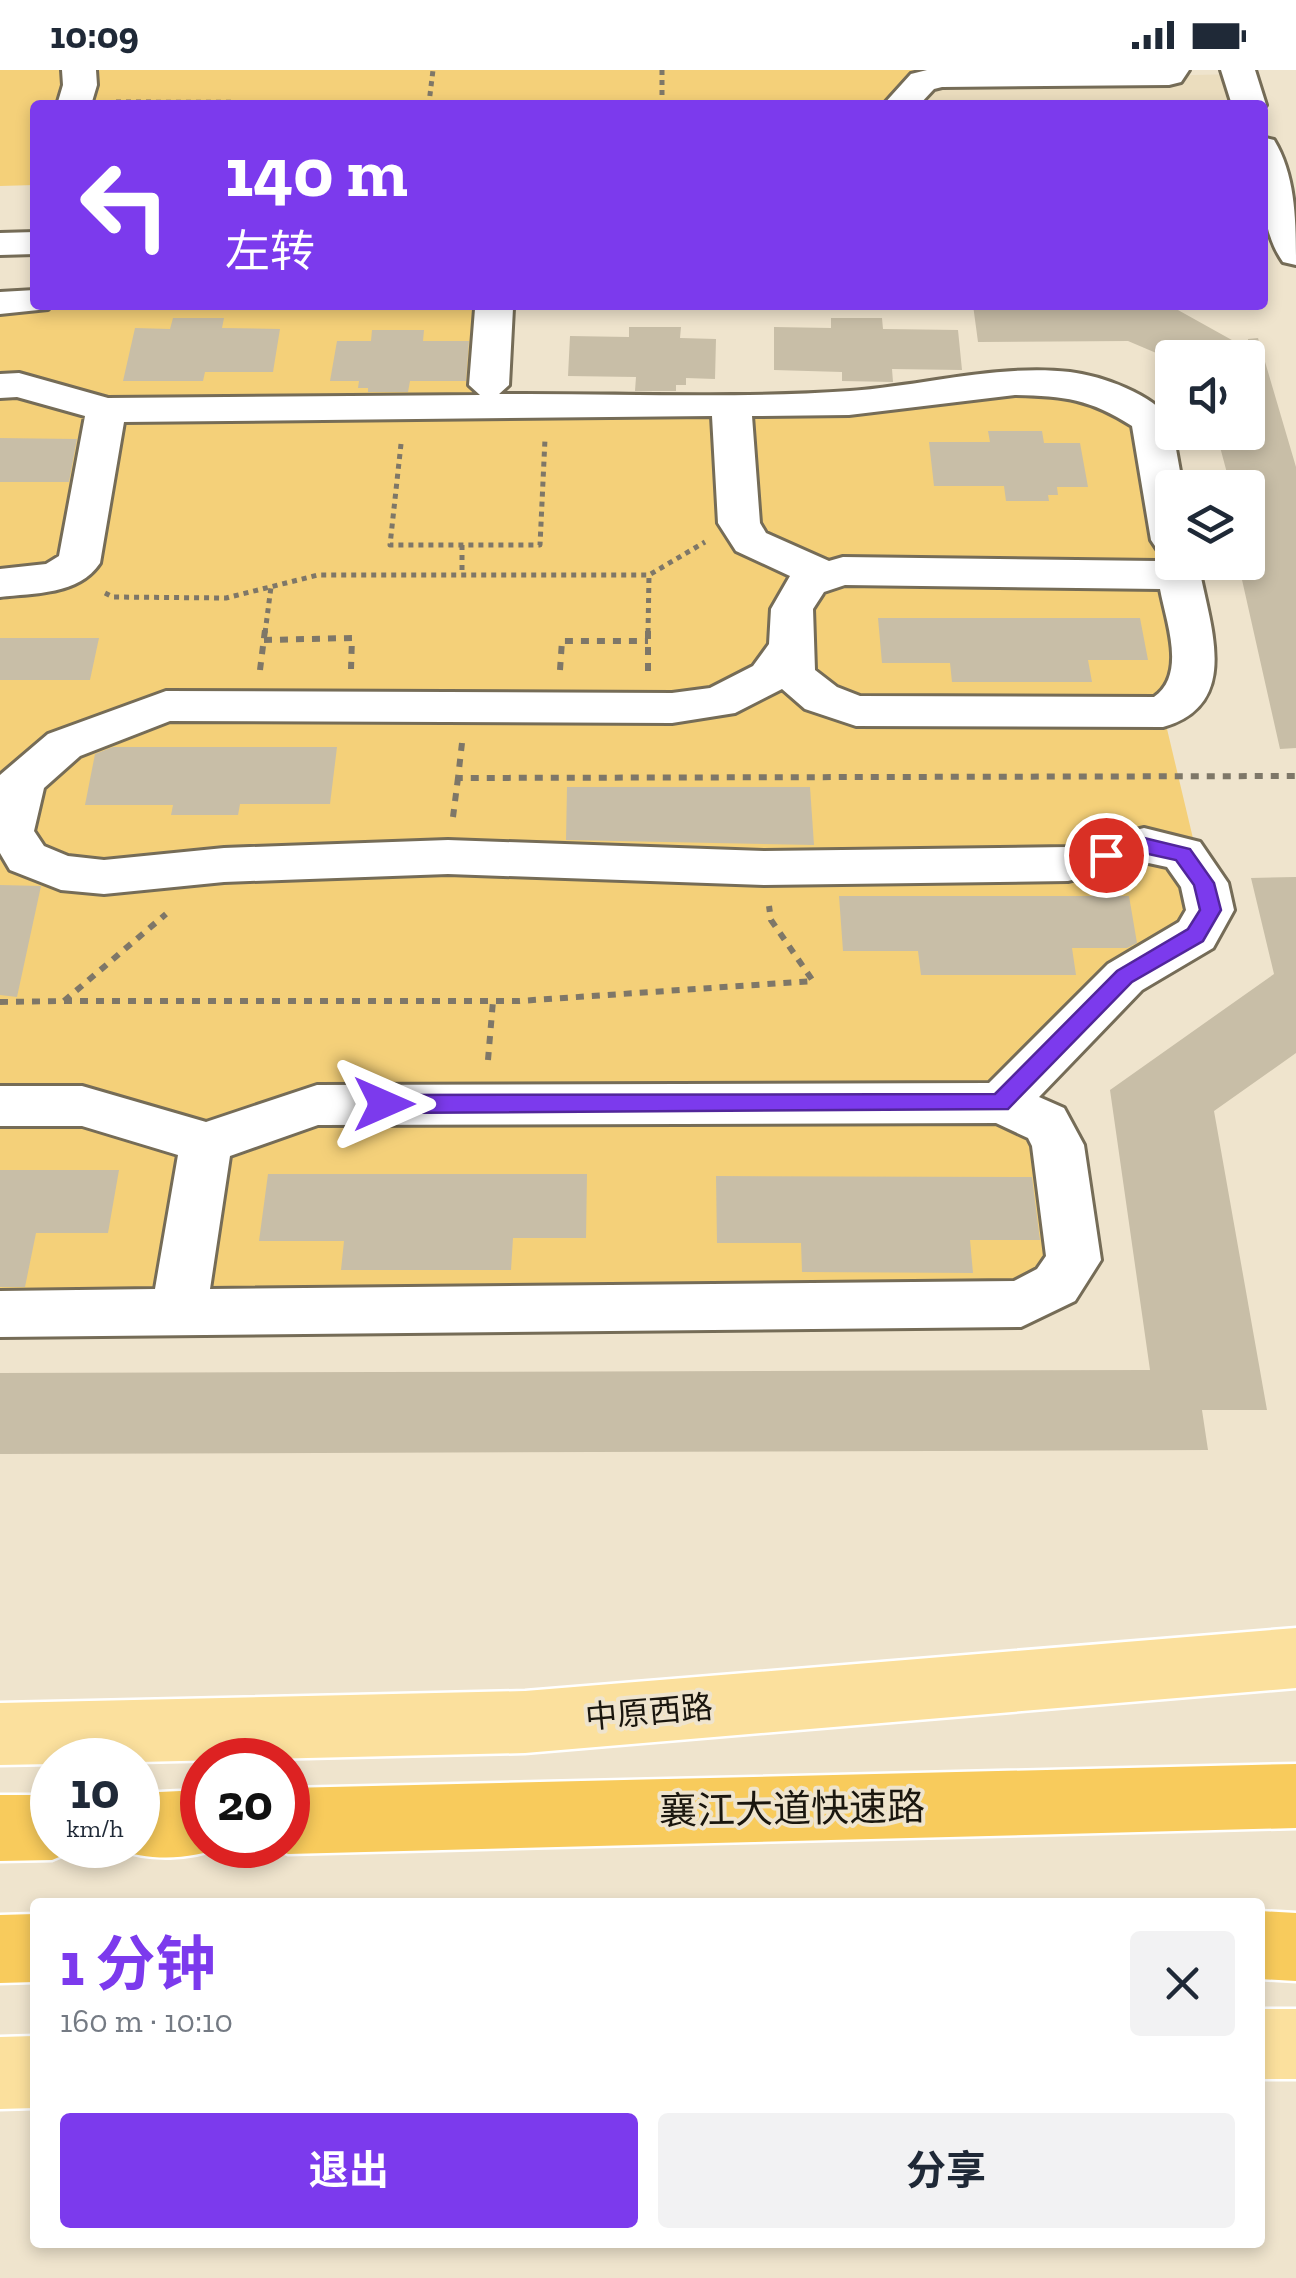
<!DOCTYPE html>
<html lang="zh">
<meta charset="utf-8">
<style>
:root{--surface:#fff;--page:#f2f2f3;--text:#1f2937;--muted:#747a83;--accent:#7c3aed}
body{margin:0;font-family:"Zilla Slab","Noto Sans SC",serif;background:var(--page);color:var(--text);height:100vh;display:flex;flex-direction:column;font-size:38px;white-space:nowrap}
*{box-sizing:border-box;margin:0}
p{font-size:32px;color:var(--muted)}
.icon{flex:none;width:55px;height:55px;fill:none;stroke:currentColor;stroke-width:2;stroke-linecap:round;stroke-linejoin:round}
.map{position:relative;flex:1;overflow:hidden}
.side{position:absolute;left:30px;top:1828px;width:1235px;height:350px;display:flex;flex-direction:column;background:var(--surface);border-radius:10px;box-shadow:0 5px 15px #0003}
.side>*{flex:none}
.hud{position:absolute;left:30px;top:30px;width:1238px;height:210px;border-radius:10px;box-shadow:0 5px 15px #0003;background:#7c3aed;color:#fff;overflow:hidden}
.buttons{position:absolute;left:1155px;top:270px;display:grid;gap:20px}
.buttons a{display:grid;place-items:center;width:110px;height:110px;border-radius:10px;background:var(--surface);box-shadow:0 5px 15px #0003;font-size:50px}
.speed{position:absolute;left:30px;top:1668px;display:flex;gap:20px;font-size:50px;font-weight:700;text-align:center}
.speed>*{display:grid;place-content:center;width:130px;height:130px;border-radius:50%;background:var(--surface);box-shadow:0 5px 15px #0003;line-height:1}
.speed small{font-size:25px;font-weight:400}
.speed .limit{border:15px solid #d22;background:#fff;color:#111}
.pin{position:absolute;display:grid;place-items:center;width:85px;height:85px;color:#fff;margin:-42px;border:5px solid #fff;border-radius:50%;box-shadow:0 2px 10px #0007}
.me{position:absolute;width:110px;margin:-55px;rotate:90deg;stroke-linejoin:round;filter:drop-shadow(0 0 8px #0008)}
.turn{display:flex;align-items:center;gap:35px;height:210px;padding:0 30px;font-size:45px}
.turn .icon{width:130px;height:130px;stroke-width:2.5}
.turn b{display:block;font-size:70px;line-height:85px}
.round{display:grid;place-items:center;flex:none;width:105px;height:105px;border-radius:10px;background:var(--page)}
.overview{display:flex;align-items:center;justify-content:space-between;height:170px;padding:0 30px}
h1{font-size:60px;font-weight:700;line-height:75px;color:var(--accent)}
.action{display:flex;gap:20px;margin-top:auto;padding:20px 30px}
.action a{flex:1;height:115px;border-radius:10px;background:var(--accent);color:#fff;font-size:40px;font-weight:700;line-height:115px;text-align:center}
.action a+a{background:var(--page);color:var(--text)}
.status{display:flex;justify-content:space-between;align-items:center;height:70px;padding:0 50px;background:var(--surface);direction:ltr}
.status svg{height:28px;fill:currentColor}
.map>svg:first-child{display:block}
.built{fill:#ebddbe}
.green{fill:#f4d079}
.building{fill:#c8bea7}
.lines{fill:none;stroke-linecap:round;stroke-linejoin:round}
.minor-casing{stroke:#756c57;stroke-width:6}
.major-casing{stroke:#fff;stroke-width:5}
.highway-casing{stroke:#fff;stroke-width:5}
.path-far1{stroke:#7e7768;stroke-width:5;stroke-dasharray:5 5;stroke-linecap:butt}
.path{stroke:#7e7768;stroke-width:6;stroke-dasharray:8 8;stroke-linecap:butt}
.minor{fill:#fff;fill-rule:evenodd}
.major{fill:#fbe09d;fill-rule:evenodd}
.highway{fill:#f8cb5c;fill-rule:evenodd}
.route{fill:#7c3aed;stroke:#51269a;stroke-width:2.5}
.labels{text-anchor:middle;stroke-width:8;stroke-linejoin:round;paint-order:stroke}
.street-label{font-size:32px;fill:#1a160e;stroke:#efe4cd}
.near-street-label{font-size:38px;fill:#1a160e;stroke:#efe4cd}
</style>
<div class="status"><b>10:09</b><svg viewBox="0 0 49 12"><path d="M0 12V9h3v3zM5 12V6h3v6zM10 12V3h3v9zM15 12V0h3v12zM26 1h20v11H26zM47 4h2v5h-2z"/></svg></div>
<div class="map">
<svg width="1296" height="2208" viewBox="0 0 1296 2208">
<rect width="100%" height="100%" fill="#efe4cd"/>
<path class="built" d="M1239,4L1249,35H900L923,11Z"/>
<g class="green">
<path d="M0,0H1172L942,7L900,35H35V115L0,116Z"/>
<path d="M0,233L491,235L494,238L489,315L546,336L849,333L1015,313L1151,351C1166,433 1177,513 1195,594L1163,642L1210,840L1001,1032L1046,1053L1056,1215L0,1244Z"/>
</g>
<g class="building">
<path d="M973,235H1169L1248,279V269L1258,268L1296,397V678L1280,679L1238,492H1248V418H1231L1216,362H1248V288H1168L1128,271L978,272Z"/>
<path d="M173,248H224L222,258L280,259L273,302H205L203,311H123L135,258L170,259Z"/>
<path d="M831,248H882L883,259L958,260L962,300L892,299L893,312L842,311V302L774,300V257L831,258Z"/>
<path d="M629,257H681L680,268L716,269L715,309L686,308V315H676V321H635L636,307L568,306L570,266L629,267Z"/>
<path d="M372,260H424L423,271H469L466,311H410L408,322H368V318H358L359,311H330L337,271H371Z"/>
<path d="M988,361H1042L1044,373H1080L1088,417H1057L1058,425H1048L1049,431H1006L1004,416H934L929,372H990Z"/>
<path d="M0,368L77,369L69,412H0Z"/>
<path d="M878,548H1140L1148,590H1088L1092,612H952L950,593H882Z"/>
<path d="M0,568H99L90,610H0Z"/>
<path d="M113,677H337L330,734H240L238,745H171L173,735H85L95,684Z"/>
<path d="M567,717H810L814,775L566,770Z"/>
<path d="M1296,807V983L1214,1041L1267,1340H1202L1208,1380L0,1384V1303L1150,1300L1110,1020L1274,904L1251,808Z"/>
<path d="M0,815L41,816L17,927L0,925Z"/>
<path d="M839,826H1129L1137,873L1127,878H1072L1076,905H921L918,881H843Z"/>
<path d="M0,1100H119L108,1163H36L25,1217H0Z"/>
<path d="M268,1104H587L586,1168H513L511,1200H341L344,1171H259Z"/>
<path d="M716,1106L1032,1107L1040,1170H970L973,1203L802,1202L801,1173H717Z"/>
</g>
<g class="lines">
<defs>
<g id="minor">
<path d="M62,0H96L97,15L91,35H57L63,15Z"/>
<path d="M927,0H1189L1181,12L1169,15L942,17L934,19L919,35H883L911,4Z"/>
<path d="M1221,0H1255L1266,35L1262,40V35H1232Z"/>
<path d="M1262,67L1274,70C1296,106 1296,153 1296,195L1283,192C1258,156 1262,108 1262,67Z"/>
<path d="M35,162V184L0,185V163Z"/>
<path d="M35,220V235H51L48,239L0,244V222Z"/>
<path d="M472,235L513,238L509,315L499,324C613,323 736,329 850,321C922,316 997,294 1070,302C1102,306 1153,324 1171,351L1183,418H1172V492H1198C1208,552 1244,634 1163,657L856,656L805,639L782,619L735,643L672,653L170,651L80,686L44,718L34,761L44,776L68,786L104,790L224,778L448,770L764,781L1068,777L1144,758L1200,772L1228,813L1234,840L1213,878L1142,920L1039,1027L1064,1038L1084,1075L1101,1190L1075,1231L1021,1257L0,1267V1221L155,1219L178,1085L82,1056H0V1016H82L206,1052L317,1015L989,1013L1108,894L1179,852L1186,840L1181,817L1167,797L1144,792L1068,811L764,815L448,804L224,812L104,824L61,820L10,800L0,783V705L48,664L166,621L672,623L710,618L753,596L769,574L771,539L790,506L736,481L718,453L712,346L124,352L100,493C79,525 34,523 0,527V499L46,494L59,486L85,346L17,327L0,328V304L19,303L108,328L480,325L469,315L475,239ZM1015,325C1064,326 1090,329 1132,356L1151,470L1157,479L1165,482L1157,491L843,487L829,491L766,463L760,453L752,346L849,345ZM845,515L1160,519C1166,552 1187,604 1154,627L860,626L837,617L815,600L813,539L824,522ZM996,1053L1028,1068L1032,1076L1046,1186L1037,1199L1014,1211L210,1219L230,1086L318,1055Z"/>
</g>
<g id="major">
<path d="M1296,1558V1618L525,1683L138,1692L52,1690V1694L0,1695V1633L525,1621Z"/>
<rect x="1260" y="1939" width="36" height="70"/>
<path d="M35,1966V2038L0,2039V1967Z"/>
</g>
<g id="highway">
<path d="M1296,1694V1758L288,1784L267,1775H288V1718Z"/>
<path d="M202,1720V1775L226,1776C190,1790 150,1792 114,1778L113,1775H138V1723Z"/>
<path d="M0,1725H52V1775H78L76,1780L52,1790L0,1791Z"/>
<path d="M1260,1841L1296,1843V1911L1260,1909Z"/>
<path d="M35,1844V1912L0,1913V1845Z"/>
</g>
</defs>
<use href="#minor" class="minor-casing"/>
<use href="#major" class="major-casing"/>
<use href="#highway" class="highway-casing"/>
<g class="path-far1">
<path d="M662,0V35"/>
<path d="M116,32L429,33L433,0"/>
<path d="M401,374L390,475H540L545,369"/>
<path d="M462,475V505"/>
<path d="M105,523L113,527L226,528L318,505H649L705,472"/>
<path d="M265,563L271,517"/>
<path d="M648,563L649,505"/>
</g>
<g class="path">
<path d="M264,570L352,568L351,599"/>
<path d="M260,600L265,560"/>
<path d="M560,600L562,571H648"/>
<path d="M648,601V560"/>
<path d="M462,673L458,708L1296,706"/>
<path d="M453,747L458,708"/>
<path d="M64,931H519L813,911L771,850L769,836"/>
<path d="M0,932L64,931L166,844"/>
<path d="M488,990L493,931"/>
</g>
<use href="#minor" class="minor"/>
<use href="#major" class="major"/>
<use href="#highway" class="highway"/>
</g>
<path class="route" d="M1144,768L1190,779L1214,813L1221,840L1203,871L1132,912L1008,1039L384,1043L373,1034L384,1025L995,1024L1117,901L1188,859L1200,840L1194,815L1176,790L1144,783L1106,792L1096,785L1099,780Z"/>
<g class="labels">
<g class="street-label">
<text transform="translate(649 1642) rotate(-5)" y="11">中原西路</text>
</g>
<g class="near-street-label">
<text transform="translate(792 1739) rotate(-1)" y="13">襄江大道快速路</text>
</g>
</g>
</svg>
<div class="buttons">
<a><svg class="icon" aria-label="sound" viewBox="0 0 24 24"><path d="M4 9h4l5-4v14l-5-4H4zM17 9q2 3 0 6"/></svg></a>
<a><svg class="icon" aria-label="layers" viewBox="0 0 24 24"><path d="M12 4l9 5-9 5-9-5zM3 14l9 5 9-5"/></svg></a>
</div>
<div class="speed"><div>10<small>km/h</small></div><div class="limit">20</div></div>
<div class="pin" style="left:1106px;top:785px;background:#d93025"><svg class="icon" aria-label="arrive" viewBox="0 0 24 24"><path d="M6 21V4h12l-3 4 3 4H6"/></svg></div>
<svg class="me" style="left:384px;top:1034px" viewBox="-20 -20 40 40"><path d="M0-17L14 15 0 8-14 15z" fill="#7c3aed" stroke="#fff" stroke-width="4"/></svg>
<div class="hud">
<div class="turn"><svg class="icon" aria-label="left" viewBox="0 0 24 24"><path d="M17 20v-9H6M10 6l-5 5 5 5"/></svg><div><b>140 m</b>左转</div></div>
</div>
<section class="side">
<div class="overview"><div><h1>1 分钟</h1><p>160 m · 10:10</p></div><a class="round"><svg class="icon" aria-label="close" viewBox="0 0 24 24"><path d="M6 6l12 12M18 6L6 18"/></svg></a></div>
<div class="action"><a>退出</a><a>分享</a></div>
</section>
</div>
